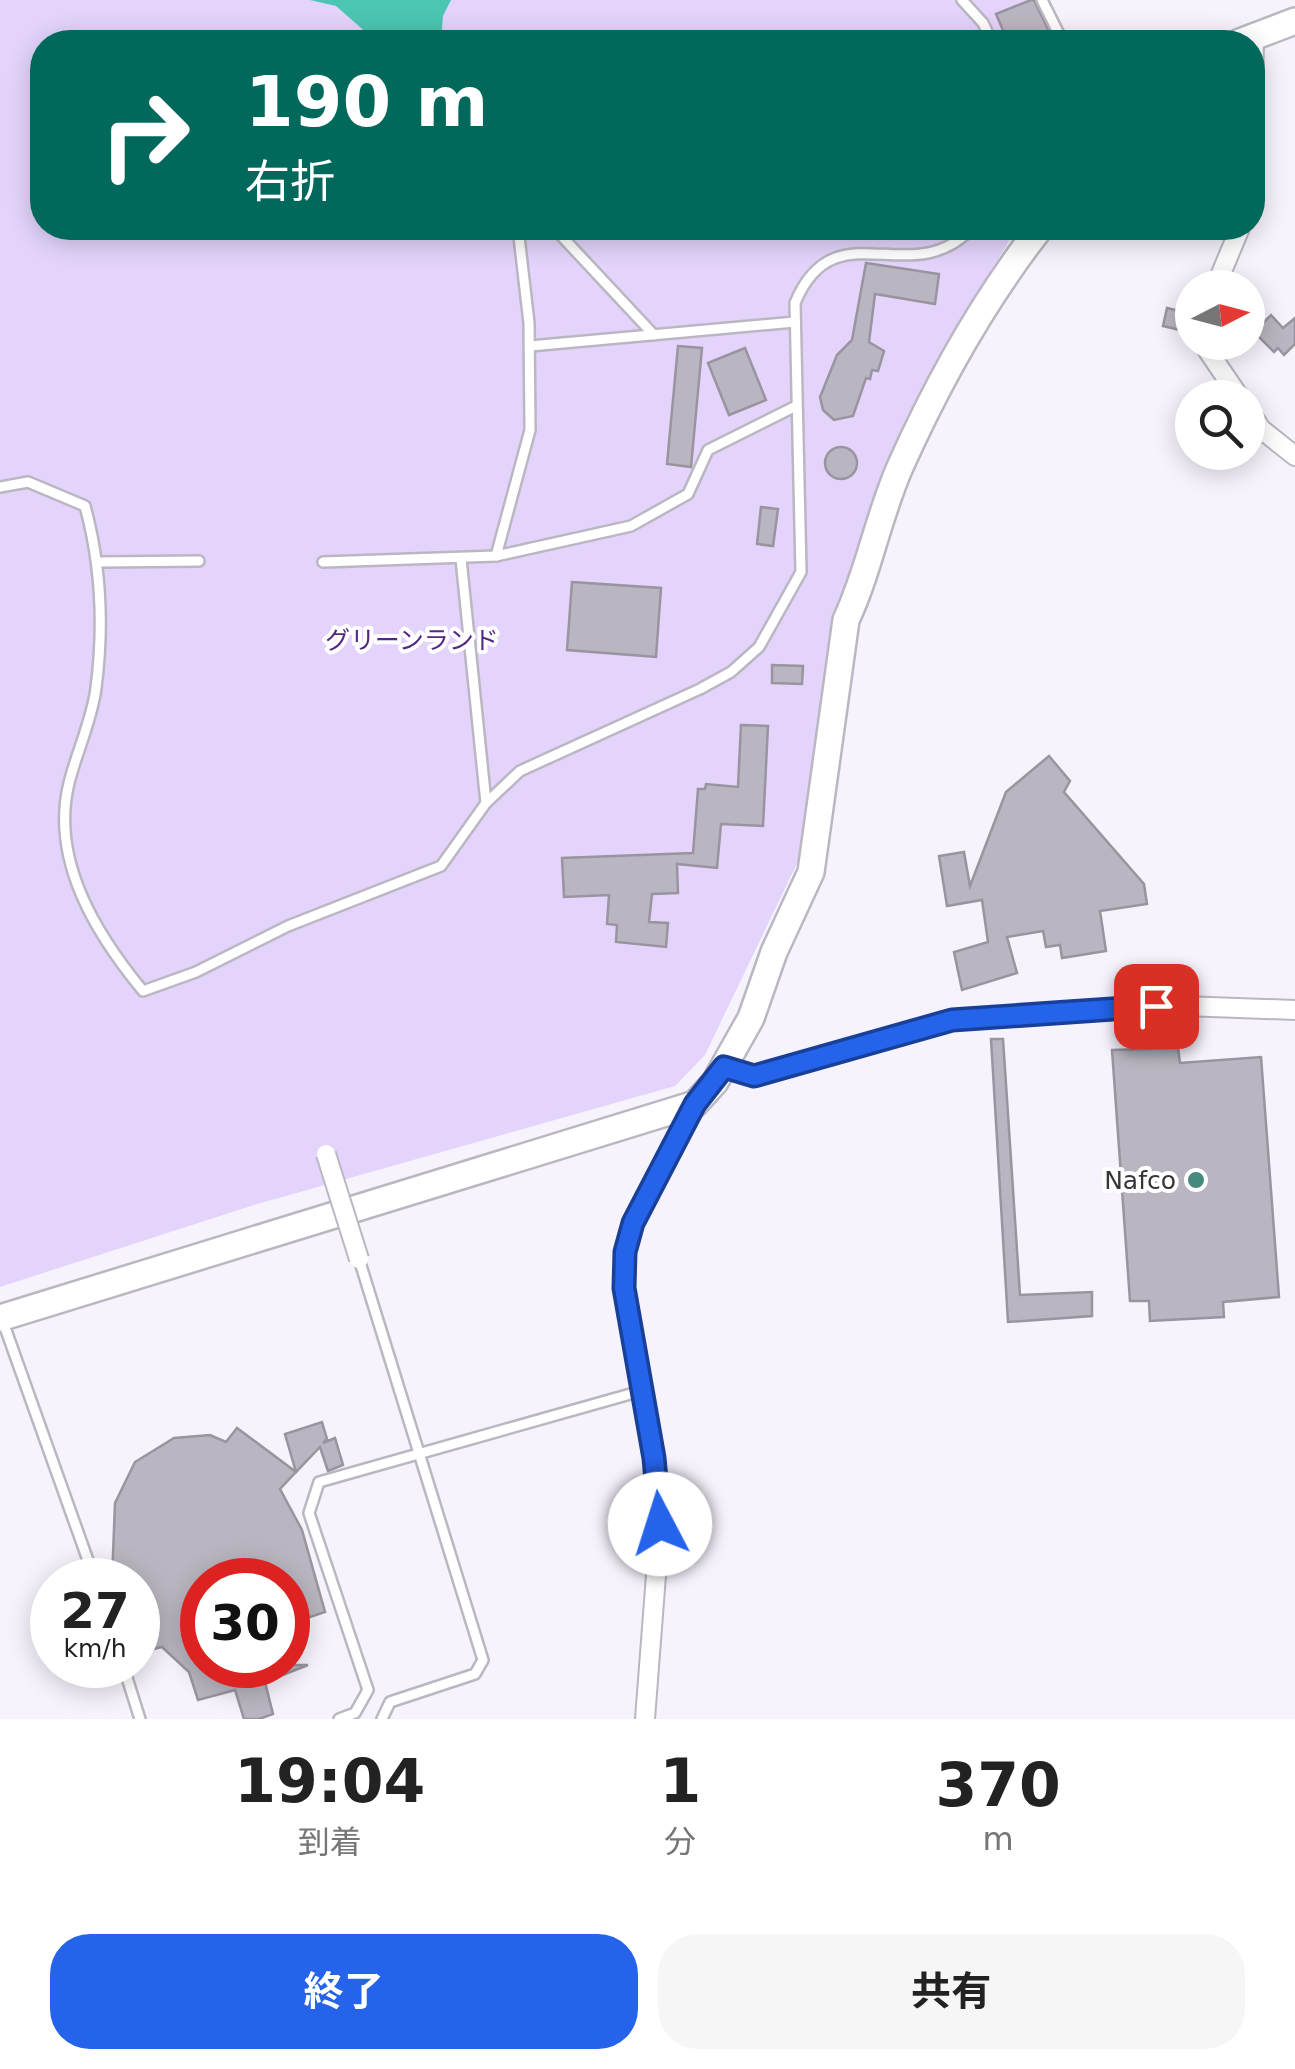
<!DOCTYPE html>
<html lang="ja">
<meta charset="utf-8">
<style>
:root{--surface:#fff;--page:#f6f6f6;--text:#222;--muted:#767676;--accent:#2563eb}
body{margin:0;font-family:"DejaVu Sans","Noto Sans JP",sans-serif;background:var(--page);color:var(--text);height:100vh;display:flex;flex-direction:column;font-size:38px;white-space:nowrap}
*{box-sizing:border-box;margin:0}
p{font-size:32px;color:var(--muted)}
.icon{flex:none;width:55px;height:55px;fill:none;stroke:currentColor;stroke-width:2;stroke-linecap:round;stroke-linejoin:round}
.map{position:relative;height:1719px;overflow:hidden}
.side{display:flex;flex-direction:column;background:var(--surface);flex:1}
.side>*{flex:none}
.hud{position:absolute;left:30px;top:30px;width:1235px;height:210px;border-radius:40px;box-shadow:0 5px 25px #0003;background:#00695c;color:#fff;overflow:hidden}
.needle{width:65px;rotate:84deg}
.tools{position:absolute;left:1175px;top:270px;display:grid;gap:20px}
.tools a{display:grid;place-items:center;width:90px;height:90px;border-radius:50%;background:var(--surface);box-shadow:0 5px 25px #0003;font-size:50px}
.speed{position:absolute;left:30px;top:1558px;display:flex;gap:20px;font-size:50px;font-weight:700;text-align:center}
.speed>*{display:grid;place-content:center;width:130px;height:130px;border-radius:50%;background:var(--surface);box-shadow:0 5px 25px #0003;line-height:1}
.speed small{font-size:25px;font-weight:400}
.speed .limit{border:15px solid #d22;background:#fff;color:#111}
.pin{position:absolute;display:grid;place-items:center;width:85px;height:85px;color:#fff;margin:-42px;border-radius:20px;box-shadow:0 5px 15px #0006}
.me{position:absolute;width:110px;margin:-55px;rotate:355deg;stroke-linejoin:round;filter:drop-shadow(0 0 8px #0008)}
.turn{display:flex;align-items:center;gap:35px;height:210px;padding:0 50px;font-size:45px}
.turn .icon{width:130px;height:130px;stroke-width:2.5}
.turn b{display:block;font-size:70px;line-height:85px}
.eta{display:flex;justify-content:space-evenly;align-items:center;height:170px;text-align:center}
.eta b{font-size:60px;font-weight:700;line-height:70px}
.cta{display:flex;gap:20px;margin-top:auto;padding:20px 50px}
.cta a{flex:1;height:115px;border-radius:40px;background:var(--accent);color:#fff;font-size:40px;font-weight:700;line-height:115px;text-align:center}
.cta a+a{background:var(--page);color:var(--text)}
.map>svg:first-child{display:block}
.green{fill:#e4d4fc}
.water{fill:#4bc6b2}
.building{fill:#bab6c1;stroke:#99949f;stroke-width:2.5}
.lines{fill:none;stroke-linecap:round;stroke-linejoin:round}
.lane-casing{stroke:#bbb7c2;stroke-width:14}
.street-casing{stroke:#bbb7c2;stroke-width:22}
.secondary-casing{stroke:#bbb7c2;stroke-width:30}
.lane{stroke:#fff;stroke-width:9}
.street{stroke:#fff;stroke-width:18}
.secondary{stroke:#fff;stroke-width:25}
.street-bridge-casing{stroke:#bbb7c2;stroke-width:22;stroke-linecap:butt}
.street-bridge{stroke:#fff;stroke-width:18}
.route-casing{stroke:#184099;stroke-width:25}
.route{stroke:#2563eb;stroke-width:18}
.poi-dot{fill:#468a7e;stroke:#fff;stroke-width:4}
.labels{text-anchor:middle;stroke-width:8;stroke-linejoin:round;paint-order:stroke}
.park-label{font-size:25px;fill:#552880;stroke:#fff}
.poi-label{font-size:25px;fill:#363539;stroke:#fff;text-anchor:end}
</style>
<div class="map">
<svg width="1295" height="1719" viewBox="0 0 1295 1719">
<rect width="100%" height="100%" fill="#f7f3fd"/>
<path class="green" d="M0,0H1042L1063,42H42V228H1017L938,358L886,463L832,623L818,718L815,794L803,851L705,1055L675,1086L254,1205L0,1287Z"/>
<path class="water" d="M310,0H451L443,16L441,42H377L336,6Z"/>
<g class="building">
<path d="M1031,0H1034L1054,42H1008L996,14Z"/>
<path d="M866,263L939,274L935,304L875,294L869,342L884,351L878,371L872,370L870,379L866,378L853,416L834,420L823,410L820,397L837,355L852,340Z"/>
<path d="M1167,308L1184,312L1180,330L1163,326Z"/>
<path d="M1271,315L1283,328L1295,318V344L1284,355L1278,348L1274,352L1254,332Z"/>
<path d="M678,346L702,348L691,467L667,464Z"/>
<path d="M745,348L766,400L729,415L708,363Z"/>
<circle cx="841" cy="463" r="16"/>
<path d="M761,507L778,509L773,546L757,544Z"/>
<path d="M572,582L661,588L656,657L567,650Z"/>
<path d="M772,665L803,666L802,684L772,683Z"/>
<path d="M741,725L768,726L763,826L721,824L717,868L677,864L678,893L652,894L649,922L668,923L666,947L616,942L617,925L607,924L609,895L564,897L562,858L693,853L698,789H705L706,784L738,787Z"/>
<path d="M1049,756L1070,781L1064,792L1144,884L1147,904L1100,911L1106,951L1062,958L1060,945L1046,947L1043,931L1007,937L1017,973L962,990L954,952L988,942L982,900L947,906L939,856L964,852L970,886L1006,792Z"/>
<path d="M991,1039H1003L1020,1295L1092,1292V1316L1008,1322Z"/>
<path d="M1178,1048L1180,1063L1261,1057L1279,1297L1223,1302L1224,1317L1150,1321L1149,1301H1130L1112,1050Z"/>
<path d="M322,1422L327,1439L323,1443L335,1438L343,1465L328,1471L320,1447L296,1472L285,1434Z"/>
<path d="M237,1428L296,1472L280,1489L302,1530L325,1612L301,1620L288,1652V1580H202V1665H308L265,1682L273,1714L259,1719H244L235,1690L198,1700L189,1672L162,1647L138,1653V1580H112L115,1503L135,1462L174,1438L210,1435L226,1442Z"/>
</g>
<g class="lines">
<defs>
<g id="lane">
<path d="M962,0L983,23L992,42"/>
<path d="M1042,0L1063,42"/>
<path d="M554,228L654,335"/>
<path d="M530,346L795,322"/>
<path d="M0,487L28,482L85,506C101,565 104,626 96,688C92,720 77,751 69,783C50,860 96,934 143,991L196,972L288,926L441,866L486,803L520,771L700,689L731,672L759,647L801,572L795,303C835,207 911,293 972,228"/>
<path d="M496,556L530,430L529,323L518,228"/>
<path d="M461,559L486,803"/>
<path d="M100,562L199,561"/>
<path d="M323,562L496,556L631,526L688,494L708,450L796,406"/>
<path d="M359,1259L483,1660L475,1674L390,1702L382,1719"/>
<path d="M2,1319L95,1580"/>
<path d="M123,1665L140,1719"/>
<path d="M339,1719L355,1713L368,1690L309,1513L319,1482L641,1391"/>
</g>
<g id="street">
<path d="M1252,205L1254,35"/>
<path d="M1215,288L1240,228"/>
<path d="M1209,342L1208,351L1240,398"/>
<path d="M1248,409L1261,429L1295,456"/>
<path d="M724,1067L754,1076L952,1021L980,1018L1156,1005L1295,1010"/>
<path d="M645,1719L660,1523L654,1459L624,1288L625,1252L633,1223L695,1104"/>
</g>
<g id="secondary">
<path d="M1240,42L1295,21"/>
<path d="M0,1318L695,1104L715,1082L751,1018L774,952L811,872L846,620C869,571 878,517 900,467C937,384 984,300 1040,228"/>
</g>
</defs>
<use href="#lane" class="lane-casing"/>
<use href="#street" class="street-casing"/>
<use href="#secondary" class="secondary-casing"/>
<use href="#lane" class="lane"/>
<use href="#street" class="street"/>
<use href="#secondary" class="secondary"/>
<defs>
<path id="street-bridge" d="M326,1154L359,1259"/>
</defs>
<use href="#street-bridge" class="street-bridge-casing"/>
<use href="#street-bridge" class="street-bridge"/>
</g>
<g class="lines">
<defs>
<path id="route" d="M660,1524L654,1458L624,1288L625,1252L633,1223L695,1104L724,1067L754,1076L952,1020L1156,1006"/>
</defs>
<use href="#route" class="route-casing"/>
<use href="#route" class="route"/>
</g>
<circle class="poi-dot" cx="1196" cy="1180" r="10"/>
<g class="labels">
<g class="park-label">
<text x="412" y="649">グリーンランド</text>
</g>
<g class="poi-label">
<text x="1176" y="1189">Nafco</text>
</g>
</g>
</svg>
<div class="tools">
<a><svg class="needle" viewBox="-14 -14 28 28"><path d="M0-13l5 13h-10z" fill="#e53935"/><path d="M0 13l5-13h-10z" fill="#767676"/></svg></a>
<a><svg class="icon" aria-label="search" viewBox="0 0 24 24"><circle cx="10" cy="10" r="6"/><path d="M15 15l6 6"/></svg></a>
</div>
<div class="speed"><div>27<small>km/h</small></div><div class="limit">30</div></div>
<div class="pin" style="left:1156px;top:1006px;background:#d93025"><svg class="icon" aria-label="arrive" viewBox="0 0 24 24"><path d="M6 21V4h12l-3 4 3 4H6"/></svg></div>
<svg class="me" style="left:660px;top:1524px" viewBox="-20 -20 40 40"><circle r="19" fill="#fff"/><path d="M0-13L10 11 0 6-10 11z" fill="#2563eb"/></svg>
<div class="hud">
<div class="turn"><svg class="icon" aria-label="right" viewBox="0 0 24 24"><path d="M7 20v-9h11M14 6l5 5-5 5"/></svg><div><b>190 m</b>右折</div></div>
</div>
</div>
<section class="side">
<div class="eta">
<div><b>19:04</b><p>到着</p></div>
<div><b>1</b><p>分</p></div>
<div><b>370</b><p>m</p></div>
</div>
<div class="cta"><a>終了</a><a>共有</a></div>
</section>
